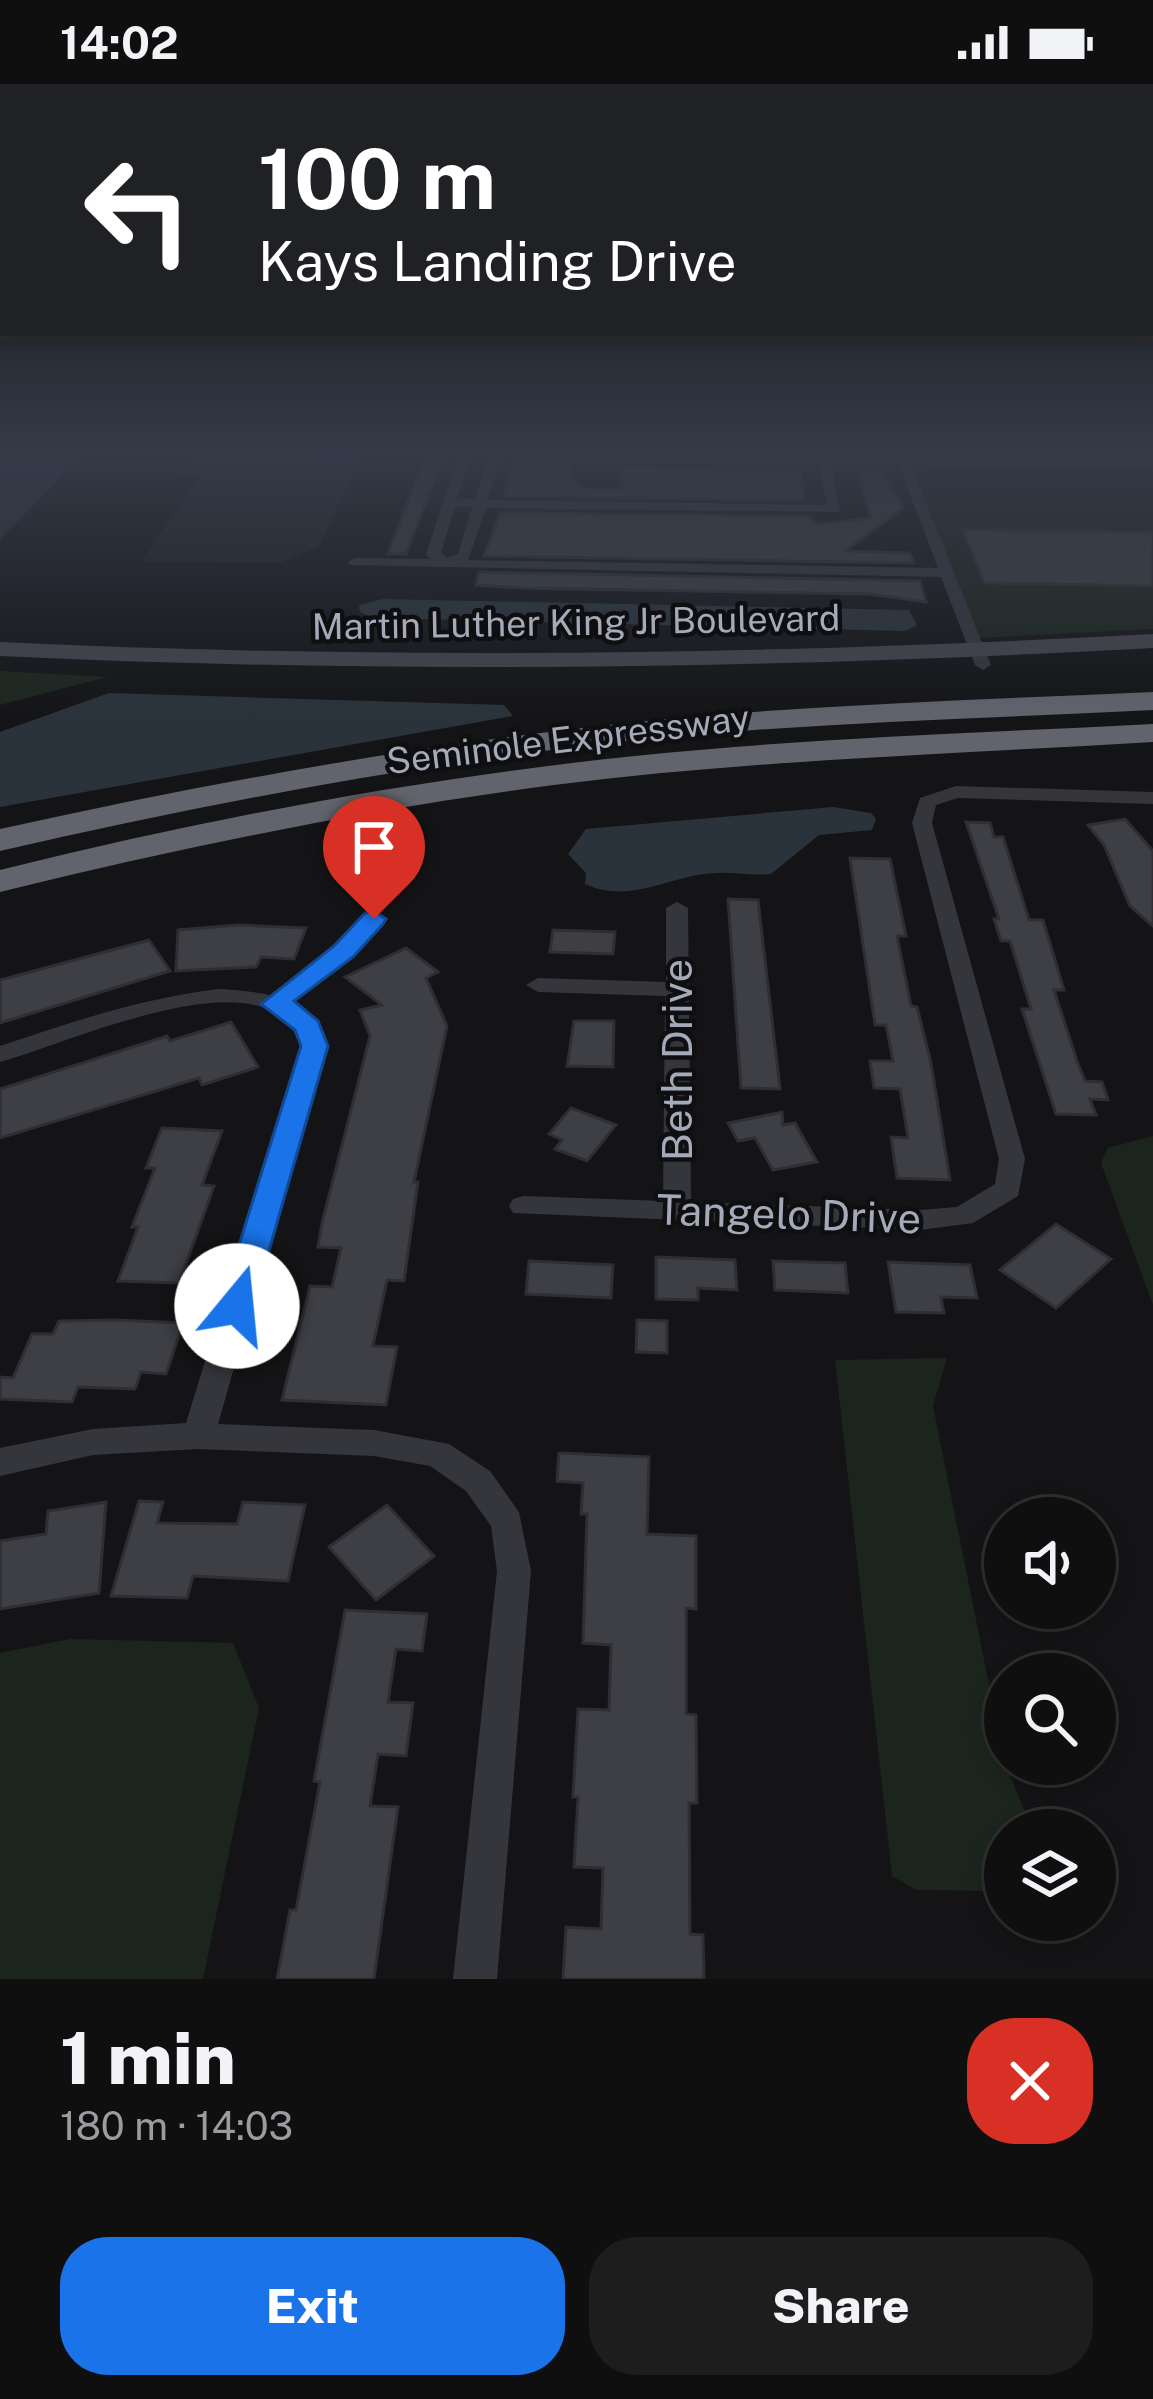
<!DOCTYPE html>
<meta charset="utf-8">
<style>
:root{--surface:#0f0f10;--page:#1d1d1e;--text:#f1f3f6;--muted:#9b9c9f;--line:#2f2f30;--accent:#1a73e8}
body{margin:0;font-family:"Public Sans",sans-serif;background:var(--page);color:var(--text);height:100vh;display:flex;flex-direction:column;font-size:45px;white-space:nowrap}
*{box-sizing:border-box;margin:0}
p{font-size:39px;color:var(--muted)}
.icon{flex:none;width:66px;height:66px;fill:none;stroke:currentColor;stroke-width:2;stroke-linecap:round;stroke-linejoin:round}
.map{position:relative;height:1895px;overflow:hidden}
.details{display:flex;flex-direction:column;background:var(--surface);flex:1}
.details>*{flex:none}
.guide{position:absolute;left:0px;top:0px;width:1155px;height:252px;box-shadow:0 6px 18px #0003,0 0 0 3px var(--line);background:#202124;color:#fff;overflow:hidden}
.tools{position:absolute;left:984px;top:1413px;display:grid;gap:24px}
.tools a{display:grid;place-items:center;width:132px;height:132px;border-radius:50%;background:var(--surface);box-shadow:0 6px 18px #0003,0 0 0 3px var(--line);font-size:60px}
.pin{position:absolute;display:grid;place-items:center;width:102px;height:102px;color:#fff;margin:-123px -51px;border-radius:50% 50% 50% 0;rotate:-45deg;box-shadow:0 0 12px #0007}
.pin .icon{rotate:45deg}
.me{position:absolute;width:132px;margin:-66px;rotate:17deg;stroke-linejoin:round;filter:drop-shadow(0 0 9px #0008)}
.turn{display:flex;align-items:center;gap:42px;height:252px;padding:0 60px;font-size:54px}
.turn .icon{width:156px;height:156px;stroke-width:2.5}
.turn b{display:block;font-size:84px;line-height:102px}
.round{display:grid;place-items:center;flex:none;width:126px;height:126px;border-radius:48px;background:var(--page)}
.headline{display:flex;align-items:center;justify-content:space-between;height:204px;padding:0 60px}
h1{font-size:72px;font-weight:800;line-height:90px}
.cta{display:flex;gap:24px;margin-top:auto;padding:24px 60px}
.cta a{flex:1;height:138px;border-radius:48px;background:var(--accent);color:#fff;font-size:48px;font-weight:800;line-height:138px;text-align:center}
.cta a+a{background:var(--page);color:var(--text)}
.status{display:flex;justify-content:space-between;align-items:center;height:84px;padding:0 60px;background:var(--surface);direction:ltr}
.status svg{height:33px;fill:currentColor}
.map>svg:first-child{display:block}
.built{fill:#202024}
.green{fill:#1c251d}
.water{fill:#2a333b}
.building{fill:#3e3f44;stroke:#2e2e33;stroke-width:3}
.lines{fill:none;stroke-linecap:round;stroke-linejoin:round}
.service-far1{stroke:#35363c;stroke-width:8}
.service{stroke:#35363c;stroke-width:12}
.minor{fill:#35363c;fill-rule:evenodd}
.secondary{fill:#43454c;fill-rule:evenodd}
.motorway{fill:#61646d;fill-rule:evenodd}
.route{fill:#1a73e8;stroke:#114b97;stroke-width:3}
.labels{text-anchor:middle;stroke-width:9;stroke-linejoin:round;paint-order:stroke}
.far-street-label{font-size:36px;fill:#a5aab8;stroke:#0f0f11}
.street-label{font-size:42px;fill:#a5aab8;stroke:#0f0f11}
</style>
<div class="status"><b>14:02</b><svg viewBox="0 0 49 12"><path d="M0 12V9h3v3zM5 12V6h3v6zM10 12V3h3v9zM15 12V0h3v12zM26 1h20v11H26zM47 4h2v5h-2z"/></svg></div>
<div class="map">
<svg width="1153" height="1895" viewBox="0 0 1153 1895">
<rect width="100%" height="100%" fill="#141416"/>
<path class="built" d="M190,371H363L319,462L280,479L141,477L201,392L175,391Z"/>
<g class="green">
<path d="M997,381L1153,384V545L979,554L918,397H1004Z"/>
<path d="M0,587L107,593L0,621Z"/>
<path d="M1153,1052V1221L1101,1079L1108,1064Z"/>
<path d="M947,1274L933,1322L1005,1680L1033,1746H1005V1807L916,1806L892,1792L835,1276Z"/>
<path d="M70,1555L233,1559L259,1624L203,1895H0V1569Z"/>
</g>
<g class="water">
<path d="M0,371H83L0,455Z"/>
<path d="M383,515L909,526L917,541L905,547L372,534L360,528L359,521Z"/>
<path d="M109,609L504,621L513,632L0,723V648Z"/>
<path d="M833,723L871,729L876,735L872,746L819,751L771,790C752,792 734,788 715,789C670,791 630,821 585,800L586,789L568,770L586,745Z"/>
</g>
<g class="building">
<path d="M426,371H444L406,470H388Z"/>
<path d="M512,381L573,382L572,393L583,405H621L623,383L800,388L805,416L504,412Z"/>
<path d="M858,388H883L903,424L845,467L910,469L914,479L484,472L500,429L808,432L816,440L871,434Z"/>
<path d="M962,445L1153,448V502L984,499Z"/>
<path d="M479,488L920,497L926,518L870,510L523,504L476,501Z"/>
<path d="M1125,735L1153,767V842L1130,822L1104,761L1088,741Z"/>
<path d="M966,738L990,739L994,753H1003L1029,836H1043L1064,906H1054L1077,977L1085,997L1102,998L1108,1016L1090,1015L1096,1031L1056,1030L1022,925H1031L1010,857H1001L994,835H999Z"/>
<path d="M850,774L890,775L906,852H897L911,922L917,923L931,979L950,1096L897,1094L891,1053L908,1054L900,1005L874,1004L870,977H893L886,941H875Z"/>
<path d="M728,815L758,816L780,1005L741,1004Z"/>
<path d="M238,841L306,844L294,875L261,873L256,883L176,887L178,846Z"/>
<path d="M553,846L615,848L613,870L550,868Z"/>
<path d="M149,856L170,887L0,939V896Z"/>
<path d="M406,864L438,888L426,894L447,942L414,1098H418L404,1197L387,1196L373,1262L397,1263L386,1321L282,1316L310,1202L332,1203L341,1164L318,1163L322,1139L370,952L360,926L382,921L345,893Z"/>
<path d="M574,937H614L613,983L567,982Z"/>
<path d="M231,938L258,983L202,1001L199,994L0,1054V1005L167,952L170,957Z"/>
<path d="M571,1024L616,1041L587,1077L555,1065L562,1056L549,1050Z"/>
<path d="M782,1028L783,1041L795,1039L817,1078L773,1086L755,1054L738,1057L728,1039Z"/>
<path d="M162,1044L222,1047L202,1101L214,1102L179,1199L118,1197L138,1143H132L155,1084H146Z"/>
<path d="M1056,1140L1111,1175L1056,1224L1000,1186Z"/>
<path d="M656,1173L735,1176L737,1206L698,1204V1216L656,1215Z"/>
<path d="M529,1177L613,1181L611,1214L526,1210Z"/>
<path d="M773,1177L845,1179L848,1209L775,1206Z"/>
<path d="M888,1178L970,1181L977,1214L941,1213L944,1229L896,1228Z"/>
<path d="M637,1236L667,1237V1269L636,1268Z"/>
<path d="M59,1237L116,1236L183,1239L166,1290L141,1288L135,1305L78,1303L72,1318L0,1315V1293L13,1294L32,1250H53Z"/>
<path d="M559,1369L649,1373L647,1450L696,1452V1525L686,1524V1630L696,1631L697,1719H689L690,1850L703,1851L704,1895H563L566,1843L601,1845L603,1784L574,1783L578,1713H573L578,1625L609,1626L611,1561L583,1559L587,1430H581L583,1399L557,1397Z"/>
<path d="M139,1417L163,1418L157,1439L237,1440L243,1418L305,1421L288,1497L193,1492L187,1514L111,1512Z"/>
<path d="M106,1418L99,1509L0,1525V1457L46,1450L48,1427Z"/>
<path d="M387,1421L434,1472L376,1516L329,1463Z"/>
<path d="M345,1526L427,1530L422,1567L396,1565L388,1618L413,1619L406,1672L378,1670L370,1722L398,1723L374,1895H277L290,1826H296L320,1698L314,1697Z"/>
</g>
<g class="lines">
<path class="service-far1" d="M196,375L314,378"/>
<path class="service" d="M275,919L343,867L374,834"/>
<g class="minor">
<path d="M459,371H471L457,415H475L488,374L485,371H907L1153,377V385L911,381L991,581L983,586L975,581L941,493L350,481L348,478L355,474L430,475L426,470ZM500,375L819,380L827,421L488,416ZM831,380L899,381L938,484L468,476L486,424L840,428ZM455,423H472L458,470L447,474L441,469Z"/>
<path d="M956,702L1153,708V720L958,714L936,721L932,739L1025,1075L1018,1112L973,1139L920,1146L513,1129L509,1122L513,1115L523,1112L663,1117L665,912L538,908L526,901L538,894L666,898V824L677,818L688,824L691,1118L920,1126L957,1123L995,1100L999,1075L912,739L920,714Z"/>
<path d="M219,905C278,909 292,911 326,962L218,1340L374,1346L449,1360L490,1387L519,1428L531,1487L497,1895H453L497,1487L491,1442L466,1407L430,1382L374,1372L198,1365L93,1371L0,1392V1364L93,1345L186,1339L302,962C297,955 293,945 287,938C234,882 63,961 0,978V962C72,938 142,914 219,905Z"/>
</g>
<path class="secondary" d="M1153,550V564C768,585 385,590 0,572V558C385,576 768,571 1153,550Z"/>
<g class="motorway">
<path d="M1153,608V626C975,635 795,639 618,658C410,681 204,720 0,767V745C204,700 410,662 618,640C796,621 975,616 1153,608Z"/>
<path d="M1153,640V658C953,670 753,676 554,701C367,725 183,763 0,808V786C209,734 421,694 635,672C807,654 980,649 1153,640Z"/>
</g>
</g>
<linearGradient id="sky" x2="0" y2="1"><stop stop-color="#0b0b0c"/><stop offset="0.58" stop-color="#343a47"/><stop offset="1" stop-color="#343a47" stop-opacity="0"/></linearGradient>
<rect width="1153" height="637" fill="url(#sky)"/>
<path class="route" d="M374,827L386,835L383,840L353,873L294,917L318,937L328,962L253,1222L249,1231L237,1235L225,1231L220,1222L301,962L295,946L261,920L334,862L365,829Z"/>
<g class="labels">
<g class="far-street-label">
<text transform="translate(576 538) rotate(-1)" y="13">Martin Luther King Jr Boulevard</text>
<text transform="translate(568 655) rotate(-7)" y="13">Seminole Expressway</text>
</g>
<g class="street-label">
<text transform="translate(677 976) rotate(-90)" y="15">Beth Drive</text>
<text transform="translate(789 1130) rotate(2)" y="15">Tangelo Drive</text>
</g>
</g>
</svg>
<div class="tools">
<a><svg class="icon" aria-label="sound" viewBox="0 0 24 24"><path d="M4 9h4l5-4v14l-5-4H4zM17 9q2 3 0 6"/></svg></a>
<a><svg class="icon" aria-label="search" viewBox="0 0 24 24"><circle cx="10" cy="10" r="6"/><path d="M15 15l6 6"/></svg></a>
<a><svg class="icon" aria-label="layers" viewBox="0 0 24 24"><path d="M12 4l9 5-9 5-9-5zM3 14l9 5 9-5"/></svg></a>
</div>
<div class="pin" style="left:374px;top:835px;background:#d93025"><svg class="icon" aria-label="arrive" viewBox="0 0 24 24"><path d="M6 21V4h12l-3 4 3 4H6"/></svg></div>
<svg class="me" style="left:237px;top:1222px" viewBox="-20 -20 40 40"><circle r="19" fill="#fff"/><path d="M0-13L10 11 0 6-10 11z" fill="#1a73e8"/></svg>
<div class="guide">
<div class="turn"><svg class="icon" aria-label="left" viewBox="0 0 24 24"><path d="M17 20v-9H6M10 6l-5 5 5 5"/></svg><div><b>100 m</b>Kays Landing Drive</div></div>
</div>
</div>
<section class="details">
<div class="headline"><div><h1>1 min</h1><p>180 m · 14:03</p></div><a class="round" style="background:#d93025;color:#fff"><svg class="icon" aria-label="close" viewBox="0 0 24 24"><path d="M6 6l12 12M18 6L6 18"/></svg></a></div>
<div class="cta"><a>Exit</a><a>Share</a></div>
</section>
